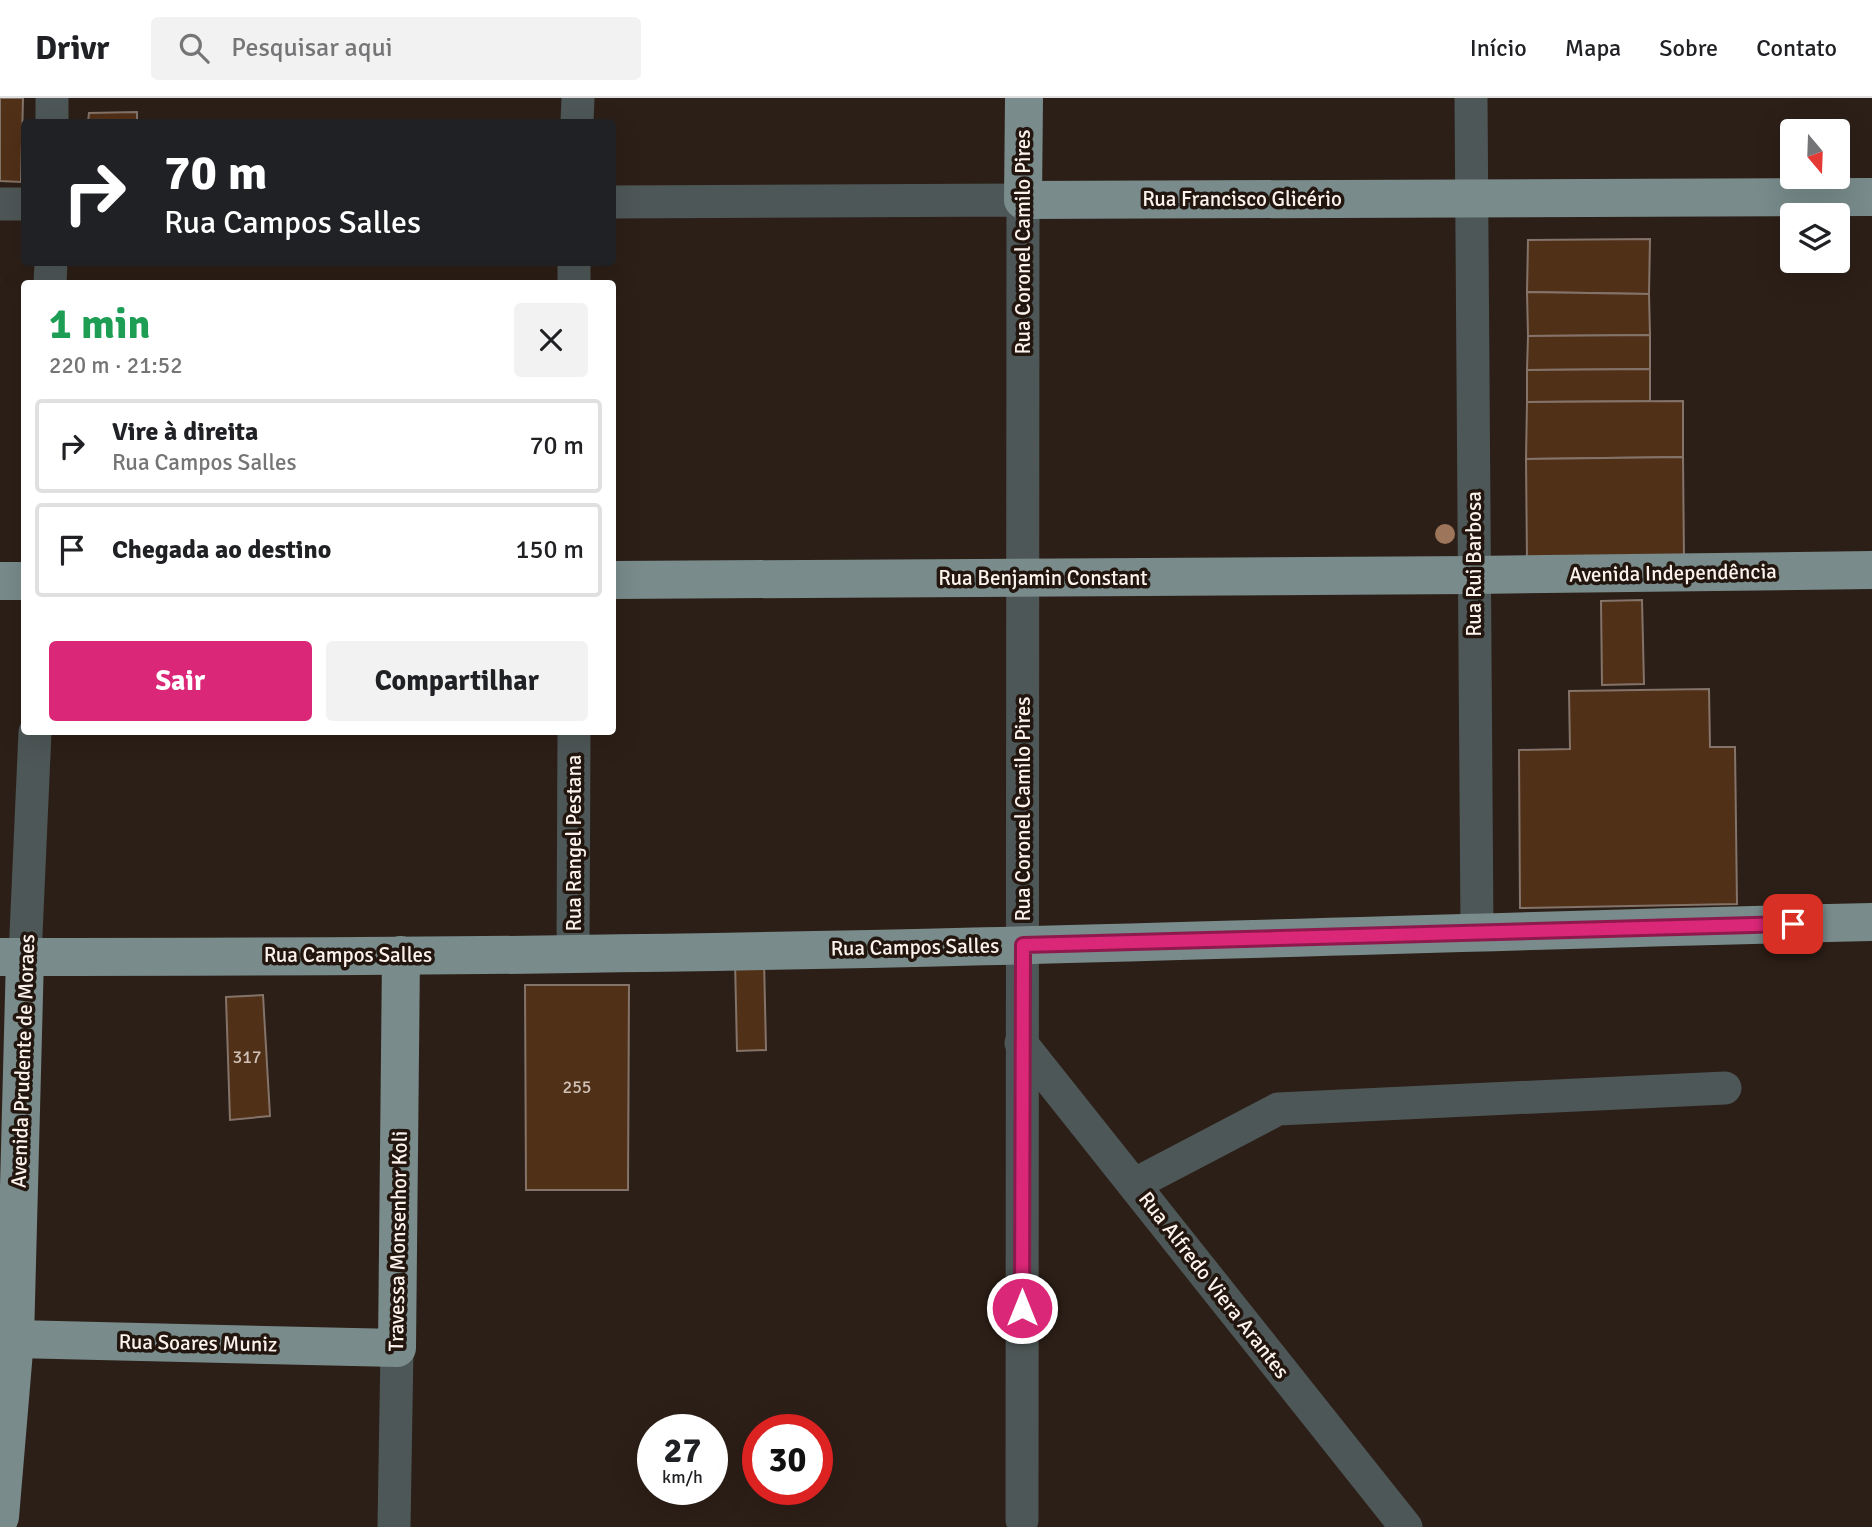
<!DOCTYPE html>
<html lang="pt">
<meta charset="utf-8">
<style>
:root{--surface:#fff;--page:#f2f2f2;--text:#202124;--muted:#757577;--line:#e0e0e0;--accent:#db2777}
body{margin:0;font-family:Signika,sans-serif;background:var(--page);color:var(--text);height:100vh;display:flex;flex-direction:column;font-size:26px;white-space:nowrap}
*{box-sizing:border-box;margin:0}
p{font-size:23px;color:var(--muted)}
.icon{flex:none;width:38px;height:38px;fill:none;stroke:currentColor;stroke-width:2;stroke-linecap:round;stroke-linejoin:round}
.map{position:relative;flex:1;overflow:hidden}
.panel{position:absolute;left:21px;top:182px;width:595px;height:455px;display:flex;flex-direction:column;background:var(--surface);border-radius:7px;box-shadow:0 7px 28px #0002}
.panel>*{flex:none}
.guide{position:absolute;left:21px;top:21px;width:595px;height:147px;border-radius:7px;box-shadow:0 7px 28px #0002;background:#202124;color:#fff;overflow:hidden}
.needle{width:46px;rotate:161deg}
.tools{position:absolute;left:1780px;top:21px;display:grid;gap:14px}
.tools a{display:grid;place-items:center;width:70px;height:70px;border-radius:7px;background:var(--surface);box-shadow:0 7px 28px #0002;font-size:35px}
.speed{position:absolute;left:637px;top:1316px;display:flex;gap:14px;font-size:35px;font-weight:700;text-align:center}
.speed>*{display:grid;place-content:center;width:91px;height:91px;border-radius:50%;background:var(--surface);box-shadow:0 7px 28px #0002;line-height:1}
.speed small{font-size:18px;font-weight:400}
.speed .limit{border:10px solid #d22;background:#fff;color:#111}
.pin{position:absolute;display:grid;place-items:center;width:60px;height:60px;color:#fff;margin:-30px;border-radius:14px;box-shadow:0 4px 10px #0006}
.me{position:absolute;width:77px;margin:-38px;rotate:0deg;stroke-linejoin:round;filter:drop-shadow(0 0 5px #0008)}
.turn{display:flex;align-items:center;gap:24px;height:147px;padding:0 28px;font-size:32px}
.turn .icon{width:91px;height:91px;stroke-width:2.5}
.turn b{display:block;font-size:49px;line-height:60px}
.round{display:grid;place-items:center;flex:none;width:74px;height:74px;border-radius:7px;background:var(--page)}
.summary{display:flex;align-items:center;justify-content:space-between;height:119px;padding:0 28px}
h1{font-size:42px;font-weight:700;line-height:52px;color:#1e9e55}
.action{display:flex;gap:14px;margin-top:auto;padding:14px 28px}
.action a{flex:1;height:80px;border-radius:7px;background:var(--accent);color:#fff;font-size:28px;font-weight:700;line-height:80px;text-align:center}
.action a+a{background:var(--page);color:var(--text)}
ul{padding:0;list-style:none}
li{display:flex;align-items:center;gap:21px;height:94px;margin:0 14px 10px;padding:0 14px;border:4px solid var(--line);border-radius:7px}
li div{flex:1}
li b{display:block;font-size:26px}
li em{font-style:normal}
header{display:flex;align-items:center;gap:42px;box-sizing:border-box;height:98px;padding:0 35px;background:var(--surface);border-bottom:2px solid var(--line)}
header strong{font-size:33px}
nav{display:flex;gap:38px;margin-inline-start:auto;font-size:24px}
.search{width:490px;height:63px;background:var(--page);display:flex;align-items:center;gap:18px;box-sizing:border-box;padding:0 24px;border-radius:7px;color:var(--muted);font-size:26px}
.map>svg:first-child{display:block}
.building{fill:#513018;stroke:#837369;stroke-width:2}
.lines{fill:none;stroke-linecap:round;stroke-linejoin:round}
.minor{stroke:#4e5757;stroke-width:33}
.major{stroke:#798b8b;stroke-width:38}
.tree{fill:#9d755b}
.route-casing{stroke:#8e194d;stroke-width:18}
.route{stroke:#db2777;stroke-width:12}
.labels{text-anchor:middle;stroke-width:7;stroke-linejoin:round;paint-order:stroke}
.number-label{font-size:18px;fill:#d1c2b8}
.street-label{font-size:21px;fill:#fcf3ed;stroke:#22160e}
</style>
<header>
<strong>Drivr</strong>
<div class="search"><svg class="icon" aria-label="search" viewBox="0 0 24 24"><circle cx="10" cy="10" r="6"/><path d="M15 15l6 6"/></svg>Pesquisar aqui</div>
<nav><a>Início</a><a>Mapa</a><a>Sobre</a><a>Contato</a></nav>
</header>
<div class="map">
<svg width="1872" height="1429" viewBox="0 0 1872 1429">
<rect width="100%" height="100%" fill="#2c1f17"/>
<g class="building">
<path d="M0,0H23L21,84L0,83Z"/>
<path d="M137,14V24H88L89,15Z"/>
<path d="M1650,141L1649,196L1527,194L1528,142Z"/>
<path d="M1527,194L1649,196L1650,237L1528,238Z"/>
<path d="M1650,237V271L1527,272L1528,238Z"/>
<path d="M1650,271V303L1527,304V272Z"/>
<path d="M1683,303V359L1526,361L1527,304Z"/>
<path d="M1683,359L1684,463L1527,464L1526,361Z"/>
<path d="M1642,502L1644,586L1602,587L1601,503Z"/>
<path d="M1709,591L1710,649H1735L1737,806L1520,810L1519,652L1570,651L1569,593Z"/>
<path d="M764,861L766,952L737,953L735,862Z"/>
<path d="M525,887H629L628,1092H526Z"/>
<path d="M263,897L270,1018L230,1022L226,899Z"/>
</g>
<g class="lines">
<g class="minor">
<path d="M52,0V24"/>
<path d="M1471,0L1477,833"/>
<path d="M577,24L578,0"/>
<path d="M612,104L1023,102L1022,1422"/>
<path d="M0,106H24"/>
<path d="M574,164V186"/>
<path d="M50,186L51,164"/>
<path d="M573,856L574,634"/>
<path d="M25,859L35,634"/>
<path d="M1021,945L1406,1429"/>
<path d="M1135,1086L1278,1011L1725,990"/>
<path d="M394,1429L397,1250"/>
</g>
<g class="major">
<path d="M1024,0L1023,102L1872,99"/>
<path d="M612,482L1474,477L1872,472"/>
<path d="M0,483H24"/>
<path d="M0,859C191,859 383,859 574,856C1007,851 1439,834 1872,824"/>
<path d="M15,1241L397,1250L401,857"/>
<path d="M0,1419L15,1241L25,859"/>
</g>
</g>
<circle class="tree" cx="1445" cy="436" r="10"/>
<g class="lines">
<defs>
<path id="route" d="M1022,1210L1023,847L1793,826"/>
</defs>
<use href="#route" class="route-casing"/>
<use href="#route" class="route"/>
</g>
<g class="labels">
<g class="number-label">
<text x="247" y="965">317</text>
<text x="577" y="995">255</text>
</g>
<g class="street-label">
<text x="1242" y="108">Rua Francisco Glicério</text>
<text transform="translate(1023 144) rotate(-90)" y="7">Rua Coronel Camilo Pires</text>
<text transform="translate(1474 466) rotate(-90)" y="7">Rua Rui Barbosa</text>
<text transform="translate(1673 475) rotate(-1)" y="7">Avenida Independência</text>
<text x="1043" y="487">Rua Benjamin Constant</text>
<text transform="translate(1023 711) rotate(-90)" y="7">Rua Coronel Camilo Pires</text>
<text transform="translate(574 745) rotate(-90)" y="7">Rua Rangel Pestana</text>
<text transform="translate(915 849) rotate(-1)" y="7">Rua Campos Salles</text>
<text x="348" y="864">Rua Campos Salles</text>
<text transform="translate(23 963) rotate(-88)" y="7">Avenida Prudente de Moraes</text>
<text transform="translate(398 1143) rotate(-89)" y="7">Travessa Monsenhor Koli</text>
<text transform="translate(1214 1187) rotate(52)" y="7">Rua Alfredo Viera Arantes</text>
<text transform="translate(198 1245) rotate(1)" y="7">Rua Soares Muniz</text>
</g>
</g>
</svg>
<div class="tools">
<a><svg class="needle" viewBox="-14 -14 28 28"><path d="M0-13l5 13h-10z" fill="#e53935"/><path d="M0 13l5-13h-10z" fill="#757577"/></svg></a>
<a><svg class="icon" aria-label="layers" viewBox="0 0 24 24"><path d="M12 4l9 5-9 5-9-5zM3 14l9 5 9-5"/></svg></a>
</div>
<div class="speed"><div>27<small>km/h</small></div><div class="limit">30</div></div>
<div class="pin" style="left:1793px;top:826px;background:#d93025"><svg class="icon" aria-label="arrive" viewBox="0 0 24 24"><path d="M6 21V4h12l-3 4 3 4H6"/></svg></div>
<svg class="me" style="left:1022px;top:1210px" viewBox="-20 -20 40 40"><circle r="17" fill="#db2777" stroke="#fff" stroke-width="3"/><path d="M0-11L8 9 0 5-8 9z" fill="#fff"/></svg>
<div class="guide">
<div class="turn"><svg class="icon" aria-label="right" viewBox="0 0 24 24"><path d="M7 20v-9h11M14 6l5 5-5 5"/></svg><div><b>70 m</b>Rua Campos Salles</div></div>
</div>
<section class="panel">
<div class="summary"><div><h1>1 min</h1><p>220 m · 21:52</p></div><a class="round"><svg class="icon" aria-label="close" viewBox="0 0 24 24"><path d="M6 6l12 12M18 6L6 18"/></svg></a></div>
<ul>
<li><svg class="icon" aria-label="right" viewBox="0 0 24 24"><path d="M7 20v-9h11M14 6l5 5-5 5"/></svg><div><b>Vire à direita</b><p>Rua Campos Salles</p></div><em>70 m</em></li>
<li><svg class="icon" aria-label="arrive" viewBox="0 0 24 24"><path d="M6 21V4h12l-3 4 3 4H6"/></svg><div><b>Chegada ao destino</b></div><em>150 m</em></li>
</ul>
<div class="action"><a>Sair</a><a>Compartilhar</a></div>
</section>
</div>
